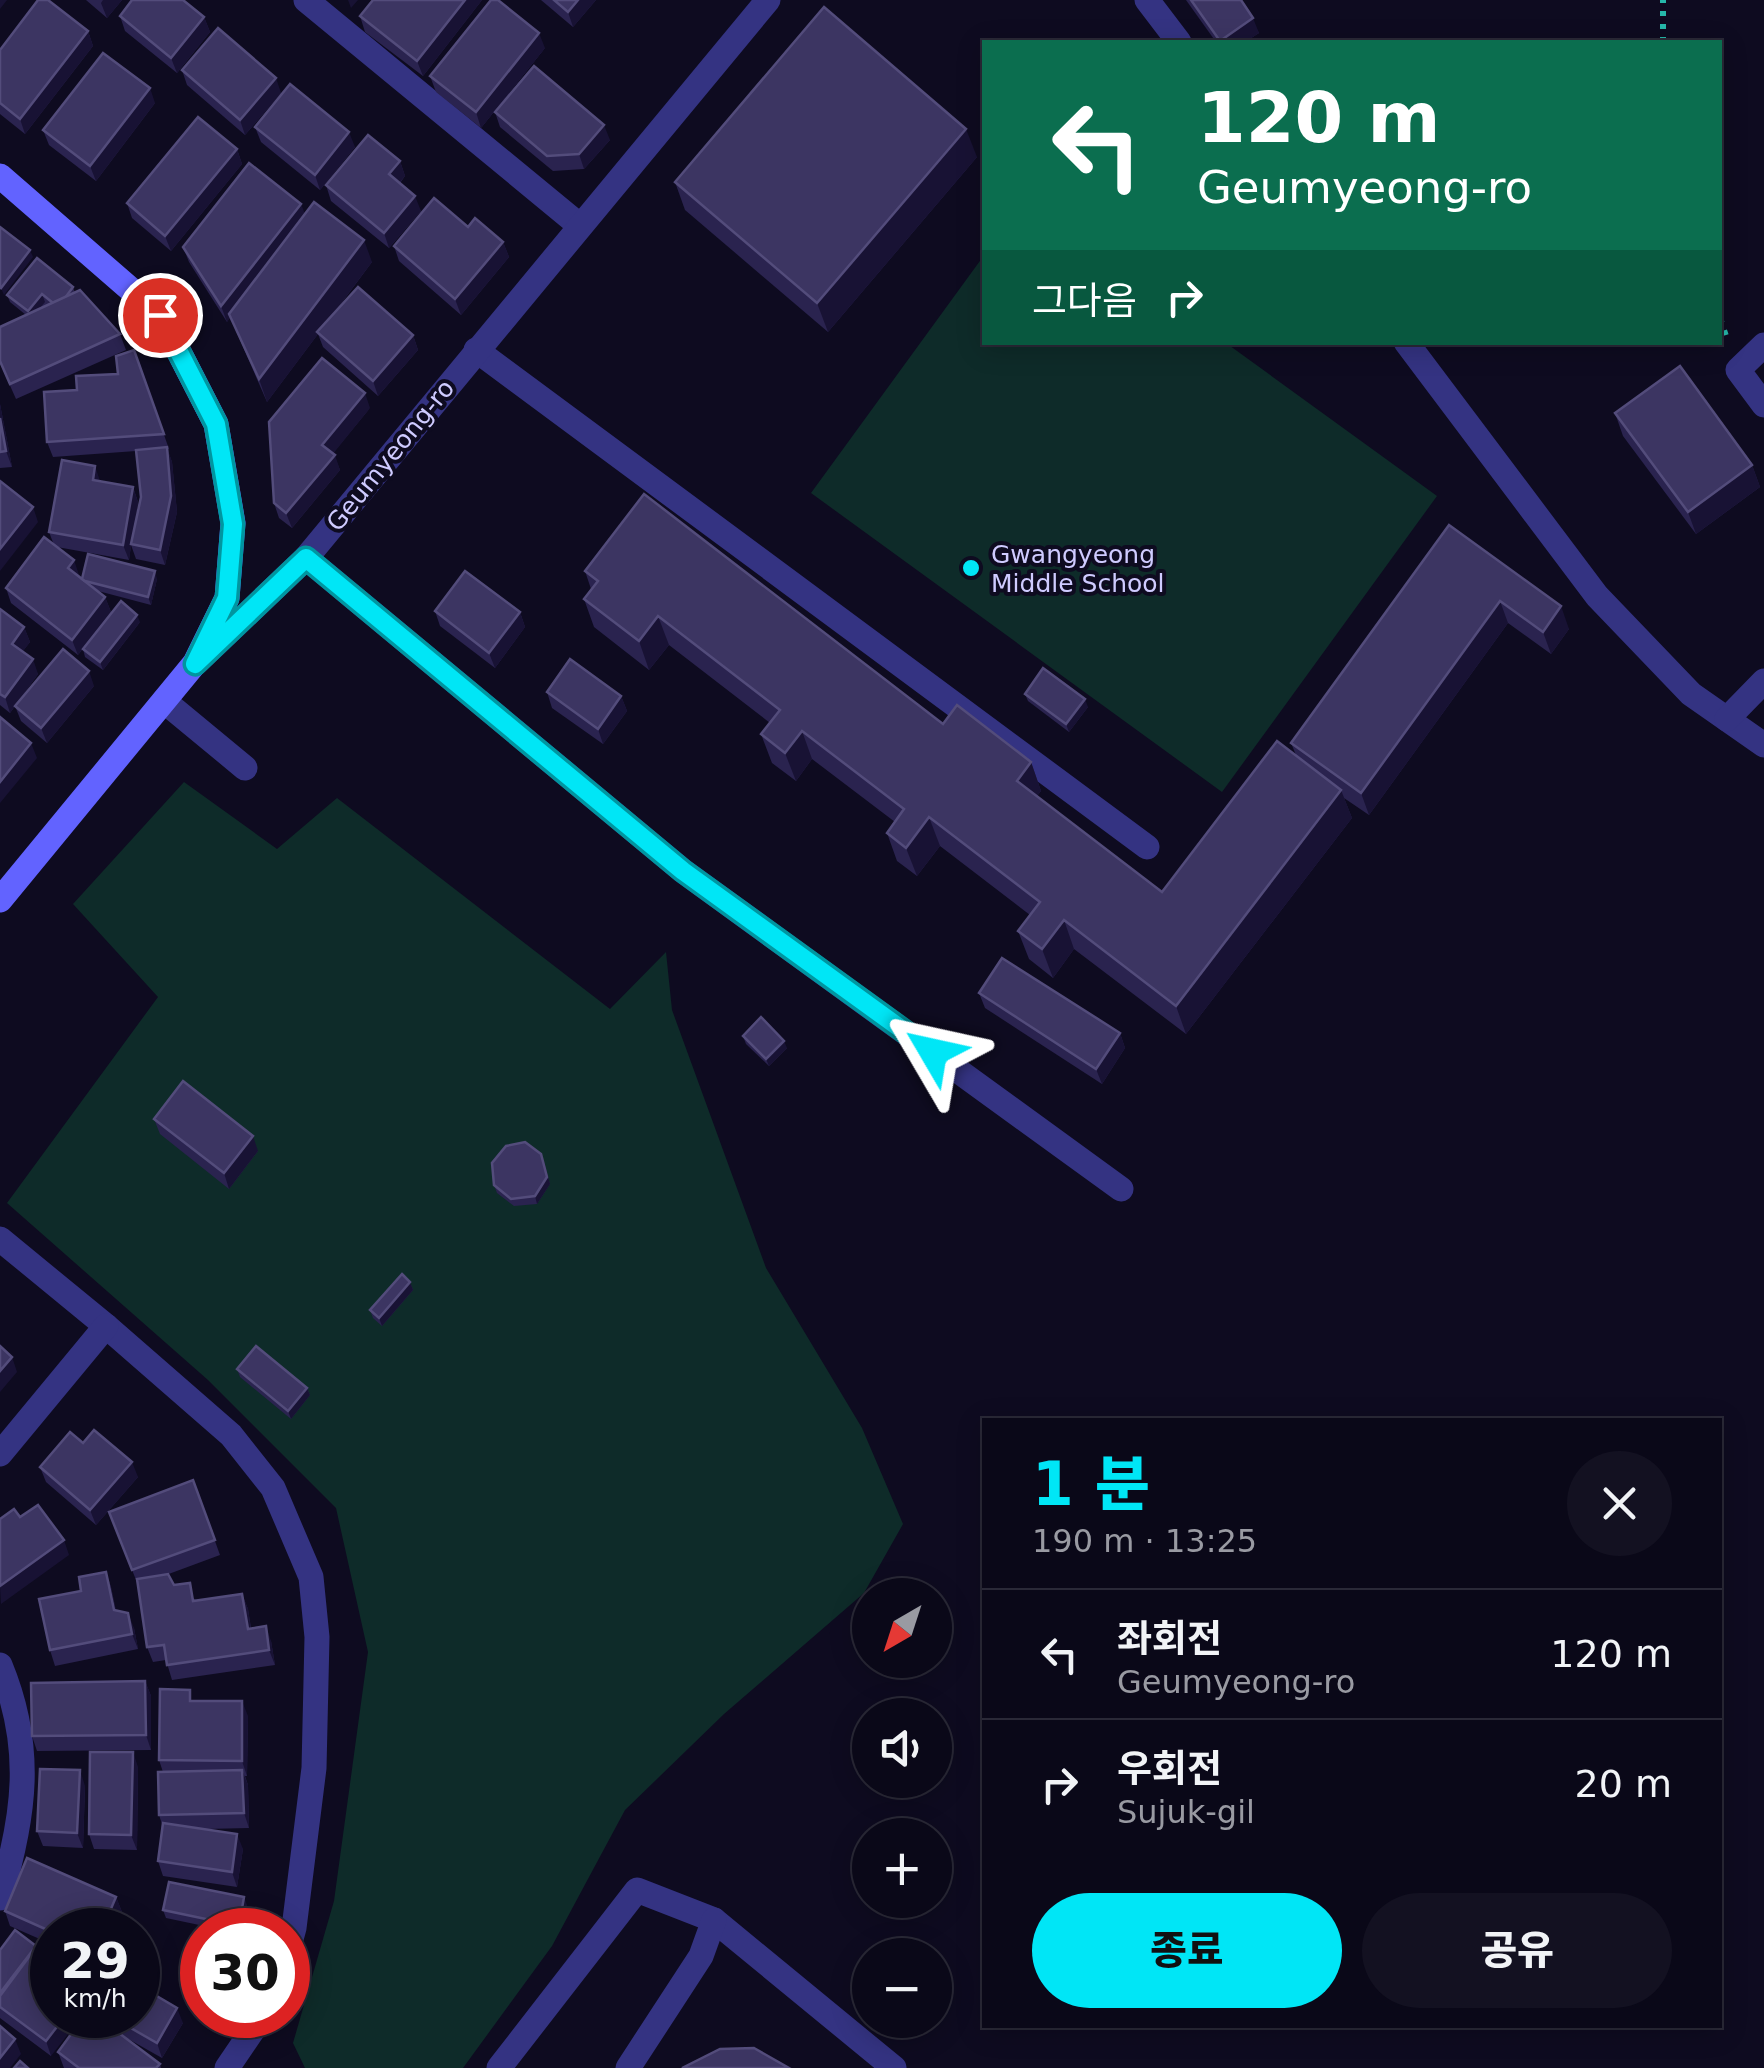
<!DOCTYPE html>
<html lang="ko">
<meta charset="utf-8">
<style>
:root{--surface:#0a0818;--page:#131121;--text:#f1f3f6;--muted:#999aa2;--line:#2a2937;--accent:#00e6f6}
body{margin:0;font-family:"DejaVu Sans","Noto Sans KR",sans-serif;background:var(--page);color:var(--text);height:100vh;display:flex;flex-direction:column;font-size:38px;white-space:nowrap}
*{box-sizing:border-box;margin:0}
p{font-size:32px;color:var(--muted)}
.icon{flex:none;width:55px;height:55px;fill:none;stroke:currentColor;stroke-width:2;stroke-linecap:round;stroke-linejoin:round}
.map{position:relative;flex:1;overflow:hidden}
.sheet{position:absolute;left:982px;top:1418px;width:740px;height:610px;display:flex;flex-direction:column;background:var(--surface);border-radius:0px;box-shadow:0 5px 25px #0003,0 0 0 2px var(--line)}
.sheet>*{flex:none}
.guide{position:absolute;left:982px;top:40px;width:740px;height:305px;border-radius:0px;box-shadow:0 5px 25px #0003,0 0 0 2px var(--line);background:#0b6e4f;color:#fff;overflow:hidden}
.needle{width:65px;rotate:219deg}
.fabs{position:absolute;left:852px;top:1578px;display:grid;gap:20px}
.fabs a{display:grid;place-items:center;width:100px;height:100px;border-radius:50%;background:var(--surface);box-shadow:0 5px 25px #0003,0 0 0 2px var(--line);font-size:50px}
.speed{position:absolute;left:30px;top:1908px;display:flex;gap:20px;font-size:50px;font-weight:700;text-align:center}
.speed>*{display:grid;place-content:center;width:130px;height:130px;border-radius:50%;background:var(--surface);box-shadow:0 5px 25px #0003,0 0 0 2px var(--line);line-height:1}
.speed small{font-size:25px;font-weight:400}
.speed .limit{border:15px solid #d22;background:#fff;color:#111}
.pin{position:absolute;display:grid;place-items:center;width:85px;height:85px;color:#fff;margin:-42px;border:5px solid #fff;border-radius:50%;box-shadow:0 2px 10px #0007}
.me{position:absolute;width:110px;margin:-55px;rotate:306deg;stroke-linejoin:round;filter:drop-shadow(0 0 8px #0008)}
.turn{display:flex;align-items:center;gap:35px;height:210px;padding:0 50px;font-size:45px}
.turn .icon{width:130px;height:130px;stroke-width:2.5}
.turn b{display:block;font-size:70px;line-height:85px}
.then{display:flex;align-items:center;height:95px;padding:0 50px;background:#0003;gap:20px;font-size:38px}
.round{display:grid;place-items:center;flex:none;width:105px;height:105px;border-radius:52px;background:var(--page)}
.headline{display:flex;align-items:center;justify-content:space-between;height:170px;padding:0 50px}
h1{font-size:60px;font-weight:800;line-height:75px;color:var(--accent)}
.button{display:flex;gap:20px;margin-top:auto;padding:20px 50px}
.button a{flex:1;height:115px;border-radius:60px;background:var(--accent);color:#111;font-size:40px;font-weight:800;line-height:115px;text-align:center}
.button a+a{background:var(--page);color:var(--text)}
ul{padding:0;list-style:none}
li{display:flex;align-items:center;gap:30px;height:130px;padding:0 50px;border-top:2px solid var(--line)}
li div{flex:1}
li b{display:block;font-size:38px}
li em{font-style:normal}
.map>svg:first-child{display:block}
.park{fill:#0e2b29}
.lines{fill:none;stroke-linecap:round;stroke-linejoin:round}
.path{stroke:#26b8aa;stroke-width:6;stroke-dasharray:5 8;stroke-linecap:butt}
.street{stroke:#343382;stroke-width:25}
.secondary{stroke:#6263ff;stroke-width:25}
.wall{fill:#2a234f}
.shaded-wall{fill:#181234}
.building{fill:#3c3562;stroke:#534c7b;stroke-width:2.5}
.route-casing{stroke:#0096a0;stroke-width:25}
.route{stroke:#00e6f6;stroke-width:18}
.poi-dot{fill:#00e6f6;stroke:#0e0b20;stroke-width:4}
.labels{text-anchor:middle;stroke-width:8;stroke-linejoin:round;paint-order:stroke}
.street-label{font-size:25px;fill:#cfcbff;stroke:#0e0b20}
.poi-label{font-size:25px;fill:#cfcbff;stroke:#0e0b20;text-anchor:start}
</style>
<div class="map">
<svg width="1764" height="2068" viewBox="0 0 1764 2068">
<rect width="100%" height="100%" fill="#0e0b20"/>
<g class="park">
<path d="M985,254V342L1226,343L1437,496L1222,792L811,493Z"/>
<path d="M184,782L277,849L337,798L610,1009L666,952L672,1010L766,1268L862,1428L903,1524L864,1593L724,1714L625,1810L552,1946L463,2068H305L293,2043L334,1901L368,1652L336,1508L208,1380L7,1203L158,997L73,904Z"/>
</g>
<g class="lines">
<g class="path">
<path d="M1663,42V0"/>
<path d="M1720,318L1726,336"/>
</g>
<g class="street">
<path d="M306,0L579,225"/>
<path d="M1147,0L1179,42"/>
<path d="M1406,342L1597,596L1691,694L1764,745"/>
<path d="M1764,345L1738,370L1764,405"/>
<path d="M476,350L1147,847"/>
<path d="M306,558L683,871L1121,1189"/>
<path d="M197,662L306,558L768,0"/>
<path d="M164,701L245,768"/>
<path d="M1727,719L1764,681"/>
<path d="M0,1239L106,1326L231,1435L273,1488L311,1577L317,1637L314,1768L294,1928L288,1950"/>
<path d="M0,1454L106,1326"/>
<path d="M0,1665C34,1747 25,1815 0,1898"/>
<path d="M227,2068L263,2015"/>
<path d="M499,2068L637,1890L714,1920L894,2068"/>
<path d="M628,2068L701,1956L714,1920"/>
</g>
<path class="secondary" d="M0,176L160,315L216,424L233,523L227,598L195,663L0,900"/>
</g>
<g class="wall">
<path d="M86,0H122L107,18Z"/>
<path d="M482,0L423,76L365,32L360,16Z"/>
<path d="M541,0H596L573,27Z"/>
<path d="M1186,0H1241L1259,33L1245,42H1216Z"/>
<path d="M120,16L204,17L210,32L177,73L125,31Z"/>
<path d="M88,31L93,46L25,134L0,114V50Z"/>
<path d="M545,48L481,128L436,92L430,76Z"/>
<path d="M182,70L281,93L245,135L187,85Z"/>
<path d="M155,103L96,181L49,145L43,130Z"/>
<path d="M495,112L610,140L584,169L553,171L500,127Z"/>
<path d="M255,127L355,147L320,190L261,142Z"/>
<path d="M237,149L242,164L171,251L132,218L127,203Z"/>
<path d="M977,157L828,332L685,210L675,182Z"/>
<path d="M400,161L405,176L400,183L421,211L389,248L331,201L326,185Z"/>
<path d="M305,214L372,262L331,317L413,335L418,350L378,396L323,347L318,334L267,402L230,317L227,322L189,262L183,247Z"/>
<path d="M468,227L503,242L509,257L461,315L399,261L394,246Z"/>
<path d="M73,287L75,293L120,334L126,350L16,399L0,363V327L26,315L10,302L7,295Z"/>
<path d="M134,350L169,449H167L172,462L177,512L165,565L136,559L131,545L129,560L57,547L82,579H157L151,605L98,591L105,597L111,612L78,655L11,603L6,588L54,545L49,532L100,481L133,487L138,502L134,528L141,497L136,451L53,457L47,442L77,390L118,374Z"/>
<path d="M0,404L12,467L0,468Z"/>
<path d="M370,408L333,453L340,470L292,528L279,518L274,503Z"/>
<path d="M1615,413L1752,465L1760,487L1696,534L1623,436Z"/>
<path d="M1449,525L1569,629L1551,654L1508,623L1369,815L1344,798L1352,818L1186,1034L1074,949L1053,978L1029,959L1018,931L1030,915L940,846L917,876L897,861L887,833L895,822L812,759L796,781L772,763L761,734L770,723L669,645L649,670L594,627L584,599L591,589L585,571L1031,762L1041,791L1037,796L1162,892L1296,755L1291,743Z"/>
<path d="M0,609L24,627L30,642L22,652L38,674L10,713L0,705Z"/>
<path d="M435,611L520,612L525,627L495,668L440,626Z"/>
<path d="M140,622L103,670L85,657L83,649Z"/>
<path d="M94,686L47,743L21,721L15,706Z"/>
<path d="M547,692L621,696L627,711L603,744L552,708Z"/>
<path d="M1025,694L1088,707L1069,732L1028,701Z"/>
<path d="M979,993L1120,1033L1125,1048L1102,1084L985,1008Z"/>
<path d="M743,1036L787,1048L769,1066L746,1044Z"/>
<path d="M154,1119L258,1151L229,1189L160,1134Z"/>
<path d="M544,1162L550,1184L537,1204L514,1206L497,1193L494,1185Z"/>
<path d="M410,1282L413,1290L382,1326L373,1318L370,1310Z"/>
<path d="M237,1369L307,1388L310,1395L291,1419L240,1377Z"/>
<path d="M83,1443L138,1477L96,1525L46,1482L40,1467Z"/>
<path d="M193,1480L220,1555L166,1575L174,1585L196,1600L242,1594L248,1609L251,1628L271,1641L275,1665L172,1680L166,1660L153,1662L147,1647L138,1585L109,1512Z"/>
<path d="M106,1572L111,1587L116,1611L134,1628L138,1649L55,1666L50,1650L81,1591Z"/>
<path d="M145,1681L151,1696V1750L37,1751L32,1736Z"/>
<path d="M194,1701L248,1716L247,1776H245L248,1785L249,1828L206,1829L243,1849L237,1887L163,1876L158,1861L162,1824L159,1815L163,1772L159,1760Z"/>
<path d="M138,1767L137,1850L94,1849L89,1834Z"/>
<path d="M85,1786L83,1848L43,1846L37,1831Z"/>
<path d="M116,1897L122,1912L52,1930L51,2056L0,2018V1950L36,1947L42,1940L10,1926L5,1911Z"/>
<path d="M247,1905L242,1930H223L166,1918L163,1910Z"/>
<path d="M85,2015H138L183,2023L162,2058L123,2036L160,2064L161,2068H64L58,2052Z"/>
</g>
<g class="shaded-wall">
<path d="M0,0H7L0,9Z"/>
<path d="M103,0H122L107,18L101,3Z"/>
<path d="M348,0H358L351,8Z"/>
<path d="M465,0H482L423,76L417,61Z"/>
<path d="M578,0H596L573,27L568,12Z"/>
<path d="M204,17L210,32L177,73L171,58Z"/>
<path d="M1253,18L1259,33L1245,42H1221L1220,41Z"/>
<path d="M88,31L93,46L25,134L20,119Z"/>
<path d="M539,33L545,48L481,128L476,112Z"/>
<path d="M276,78L281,93L245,135L240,120Z"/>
<path d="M150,88L155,103L96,181L90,166Z"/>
<path d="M604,125L610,140L584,169L579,154Z"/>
<path d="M966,129L977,157L828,332L817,303Z"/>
<path d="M349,132L355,147L320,190L315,175Z"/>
<path d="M237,149L242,164L171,251L165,236Z"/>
<path d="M400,161L405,176L394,189L389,174Z"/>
<path d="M415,196L421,211L389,248L384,233Z"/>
<path d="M301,204L307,219L227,322L221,306Z"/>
<path d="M364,240L372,262L267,402L259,379Z"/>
<path d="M503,242L509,257L461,315L455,299Z"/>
<path d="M30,250L33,257L4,295L1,288Z"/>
<path d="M42,294L45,302L31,319L28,311Z"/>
<path d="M413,335L418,350L378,396L373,381Z"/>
<path d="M365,393L370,408L328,460L322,445Z"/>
<path d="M0,404L12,467L6,451L0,418Z"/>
<path d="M167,447L172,462L177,512L165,565L160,550Z"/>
<path d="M335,455L340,470L292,528L286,513Z"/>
<path d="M1752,465L1760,487L1696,534L1688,512Z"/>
<path d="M95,466L100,481L93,480Z"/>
<path d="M133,487L138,502L129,560L123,545Z"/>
<path d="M33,507L38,522L0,571V549Z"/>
<path d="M74,560L79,575L73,583L68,568Z"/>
<path d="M155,571L157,579L151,605L148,597Z"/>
<path d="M105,597L111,612L78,655L72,640Z"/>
<path d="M1500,601L1508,623L1369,815L1361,793Z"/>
<path d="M1561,606L1569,629L1551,654L1543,632Z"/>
<path d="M520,612L525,627L495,668L489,653Z"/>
<path d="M137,615L140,622L103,670L100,662Z"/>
<path d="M658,616L669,645L649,670L639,641Z"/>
<path d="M24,627L30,642L17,659L12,644Z"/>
<path d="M33,659L38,674L10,713L5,697Z"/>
<path d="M89,671L94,686L47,743L41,728Z"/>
<path d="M621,696L627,711L603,744L598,729Z"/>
<path d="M1085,699L1088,707L1069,732L1066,724Z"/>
<path d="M802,731L812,759L796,781L785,753Z"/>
<path d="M31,743L37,758L0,803V782Z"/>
<path d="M1031,762L1041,791L1027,809L1017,781Z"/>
<path d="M1341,790L1352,818L1186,1034L1176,1006Z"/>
<path d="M929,817L940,846L917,876L906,848Z"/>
<path d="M1064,920L1074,949L1053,978L1042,949Z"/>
<path d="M1120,1033L1125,1048L1102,1084L1096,1069Z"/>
<path d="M784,1041L787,1048L769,1066L766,1059Z"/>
<path d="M253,1136L258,1151L229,1189L224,1173Z"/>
<path d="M544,1162L550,1184L537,1204L535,1196Z"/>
<path d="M410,1282L413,1290L382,1326L379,1318Z"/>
<path d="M12,1357L17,1372L0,1392V1371Z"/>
<path d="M307,1388L310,1395L291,1419L288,1411Z"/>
<path d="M132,1462L138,1477L96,1525L90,1510Z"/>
<path d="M64,1540L69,1555L1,1604L0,1586Z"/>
<path d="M106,1572L111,1587L119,1625L114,1610Z"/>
<path d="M242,1594L248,1609L253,1644L248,1629Z"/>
<path d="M128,1613L134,1628L138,1649L132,1634Z"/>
<path d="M266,1626L271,1641L275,1665L269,1650Z"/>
<path d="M145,1681L151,1696V1750L146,1735Z"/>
<path d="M242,1701L248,1716L247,1776L242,1761Z"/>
<path d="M133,1752L138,1767L137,1850L131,1835Z"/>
<path d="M80,1770L85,1786L83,1848L77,1833Z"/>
<path d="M242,1770L248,1785L249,1828L244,1813Z"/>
<path d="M237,1834L243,1849L237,1887L232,1872Z"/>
<path d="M116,1897L122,1912L114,1930H102Z"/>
<path d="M244,1897L247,1905L242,1930H240L239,1926Z"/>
<path d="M177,2008L183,2023L162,2058L157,2043Z"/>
<path d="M66,2015H83L51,2056L46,2041Z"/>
<path d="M15,2039L21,2054L10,2068H0V2058Z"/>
</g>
<g class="building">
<path d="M38,0H48L88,31L20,119L0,103V50Z"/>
<path d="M132,0H183L204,17L171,58L120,16Z"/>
<path d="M373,0H465L417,61L360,16Z"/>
<path d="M491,0H498L539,33L476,112L430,76Z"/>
<path d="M554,0H578L568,12Z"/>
<path d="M1191,0H1241L1253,18L1220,41Z"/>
<path d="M824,7L966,129L817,303L675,182Z"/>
<path d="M218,28L276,78L240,120L182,70Z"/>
<path d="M103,53L150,88L90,166L43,130Z"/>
<path d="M534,66L604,125L579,154L547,156L495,112Z"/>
<path d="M290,84L349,132L315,175L255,127Z"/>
<path d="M198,117L237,149L165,236L127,203Z"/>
<path d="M368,135L400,161L389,174L415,196L384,233L326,185Z"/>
<path d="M249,163L301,204L221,306L183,247Z"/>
<path d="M434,198L468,227L475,218L503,242L455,299L394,246Z"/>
<path d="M314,202L364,240L259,379L229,314Z"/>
<path d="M0,227L30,250L1,288L0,287Z"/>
<path d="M37,258L73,287L65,298L53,303L42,294L28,311L7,295Z"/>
<path d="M358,287L413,335L373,381L317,332Z"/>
<path d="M80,290L120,334L10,384L0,361V327Z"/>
<path d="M134,350L164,434L47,442L44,392L77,390L76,376L118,374L116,356Z"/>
<path d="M322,358L365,393L322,445L335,455L286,513L274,503L269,422Z"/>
<path d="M1680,366L1752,465L1688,512L1615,413Z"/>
<path d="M0,418L6,451L0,452Z"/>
<path d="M167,447L171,496L160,550L131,544L141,497L136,450Z"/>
<path d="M62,460L95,466L93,480L133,487L123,545L49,532Z"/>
<path d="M0,481L33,507L0,549Z"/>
<path d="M644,494L943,724L957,705L1031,762L1017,781L1162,892L1277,741L1341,790L1176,1006L1064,920L1042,949L1018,931L1040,902L929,817L906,848L887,833L904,809L802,731L785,753L761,734L780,710L658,616L639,641L584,599L598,581L585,571Z"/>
<path d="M1449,525L1561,606L1543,632L1500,601L1361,793L1291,743Z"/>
<path d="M44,537L74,560L68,568L105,597L72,640L6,588Z"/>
<path d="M88,554L155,571L148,597L85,581L82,579Z"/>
<path d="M465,571L520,612L489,653L435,611Z"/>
<path d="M121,601L137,615L100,662L83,649Z"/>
<path d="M0,609L24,627L12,644L33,659L5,697L0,694Z"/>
<path d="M63,649L89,671L41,728L15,706Z"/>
<path d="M570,659L621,696L598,729L547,692Z"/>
<path d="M1043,668L1085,699L1066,724L1025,694Z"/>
<path d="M0,717L31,743L0,782Z"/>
<path d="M1002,958L1120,1033L1096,1069L979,993Z"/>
<path d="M761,1017L784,1041L766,1059L743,1036Z"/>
<path d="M183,1081L253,1136L224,1173L154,1119Z"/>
<path d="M525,1142L541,1154L547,1177L535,1196L511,1199L494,1185L492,1163L506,1146Z"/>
<path d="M402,1274L410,1282L379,1318L370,1310Z"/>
<path d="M0,1346L12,1357L0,1371Z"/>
<path d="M256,1346L307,1388L288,1411L237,1369Z"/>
<path d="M94,1430L132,1462L90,1510L40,1467L70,1432L83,1443Z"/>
<path d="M193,1480L215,1540L132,1570L109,1512Z"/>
<path d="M38,1505L64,1540L0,1586V1519L14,1509L20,1517Z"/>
<path d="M106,1572L114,1610L128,1613L132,1634L50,1650L39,1599L81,1591L79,1577Z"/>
<path d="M168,1574L174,1585L190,1583L193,1601L242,1594L248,1629L266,1626L269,1650L167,1665L164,1645L147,1647L137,1579Z"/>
<path d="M145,1681L146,1735L32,1736L31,1683Z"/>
<path d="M160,1689L190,1690V1701H242V1761L159,1760Z"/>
<path d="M90,1752H133L131,1835L89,1834Z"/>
<path d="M40,1769L80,1770L77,1833L37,1831Z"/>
<path d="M242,1770L244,1813L159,1815L158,1772Z"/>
<path d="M163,1823L237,1834L232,1872L158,1861Z"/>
<path d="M27,1858L116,1897L102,1930H52V1932L5,1911Z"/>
<path d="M169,1882L244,1897L239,1926L163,1910Z"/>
<path d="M15,1930L36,1946L0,1993V1950Z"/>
<path d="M46,1934L52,1939V2015H66L46,2041L0,2007V1996Z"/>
<path d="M138,1985L177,2008L157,2043L108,2015H138Z"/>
<path d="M85,2015H95L160,2064L156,2068H79L58,2052Z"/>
<path d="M0,2026L15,2039L0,2058Z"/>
<path d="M754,2048L789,2068H682L720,2049Z"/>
<path d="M20,2061L28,2068H14Z"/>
</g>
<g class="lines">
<defs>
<path id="route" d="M160,315L216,424L233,524L227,598L195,664L306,558L683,871L933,1052"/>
</defs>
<use href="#route" class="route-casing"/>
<use href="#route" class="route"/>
</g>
<circle class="poi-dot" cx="971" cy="568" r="10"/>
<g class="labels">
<g class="street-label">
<text transform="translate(390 455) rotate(-51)" y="9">Geumyeong-ro</text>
</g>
<g class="poi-label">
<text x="991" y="563">Gwangyeong<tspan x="991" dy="29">Middle School</tspan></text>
</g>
</g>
</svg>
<div class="fabs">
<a><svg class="needle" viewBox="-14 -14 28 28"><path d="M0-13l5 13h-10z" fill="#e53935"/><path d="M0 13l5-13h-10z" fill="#999aa2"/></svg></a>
<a><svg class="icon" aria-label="sound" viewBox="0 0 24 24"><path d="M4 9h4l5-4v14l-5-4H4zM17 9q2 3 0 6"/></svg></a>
<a>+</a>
<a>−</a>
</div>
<div class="speed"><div>29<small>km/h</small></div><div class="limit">30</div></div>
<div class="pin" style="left:160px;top:315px;background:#d93025"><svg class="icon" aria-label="arrive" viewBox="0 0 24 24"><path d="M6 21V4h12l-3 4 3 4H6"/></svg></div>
<svg class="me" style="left:933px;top:1052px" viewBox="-20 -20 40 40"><path d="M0-17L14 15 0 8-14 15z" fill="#00e6f6" stroke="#fff" stroke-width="4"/></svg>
<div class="guide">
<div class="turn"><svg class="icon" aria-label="left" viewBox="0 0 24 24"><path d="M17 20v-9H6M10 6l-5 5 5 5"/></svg><div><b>120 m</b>Geumyeong-ro</div></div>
<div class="then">그다음<svg class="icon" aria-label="right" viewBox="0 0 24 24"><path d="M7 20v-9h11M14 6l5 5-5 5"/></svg></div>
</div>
<section class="sheet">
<div class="headline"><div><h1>1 분</h1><p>190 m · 13:25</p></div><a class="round"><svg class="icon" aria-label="close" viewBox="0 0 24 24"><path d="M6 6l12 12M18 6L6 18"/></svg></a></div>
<ul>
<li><svg class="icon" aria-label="left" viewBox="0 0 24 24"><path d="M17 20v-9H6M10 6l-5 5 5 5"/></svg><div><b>좌회전</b><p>Geumyeong-ro</p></div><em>120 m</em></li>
<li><svg class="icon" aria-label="right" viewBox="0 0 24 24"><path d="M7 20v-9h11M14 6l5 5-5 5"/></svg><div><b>우회전</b><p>Sujuk-gil</p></div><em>20 m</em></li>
</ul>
<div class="button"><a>종료</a><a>공유</a></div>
</section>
</div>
